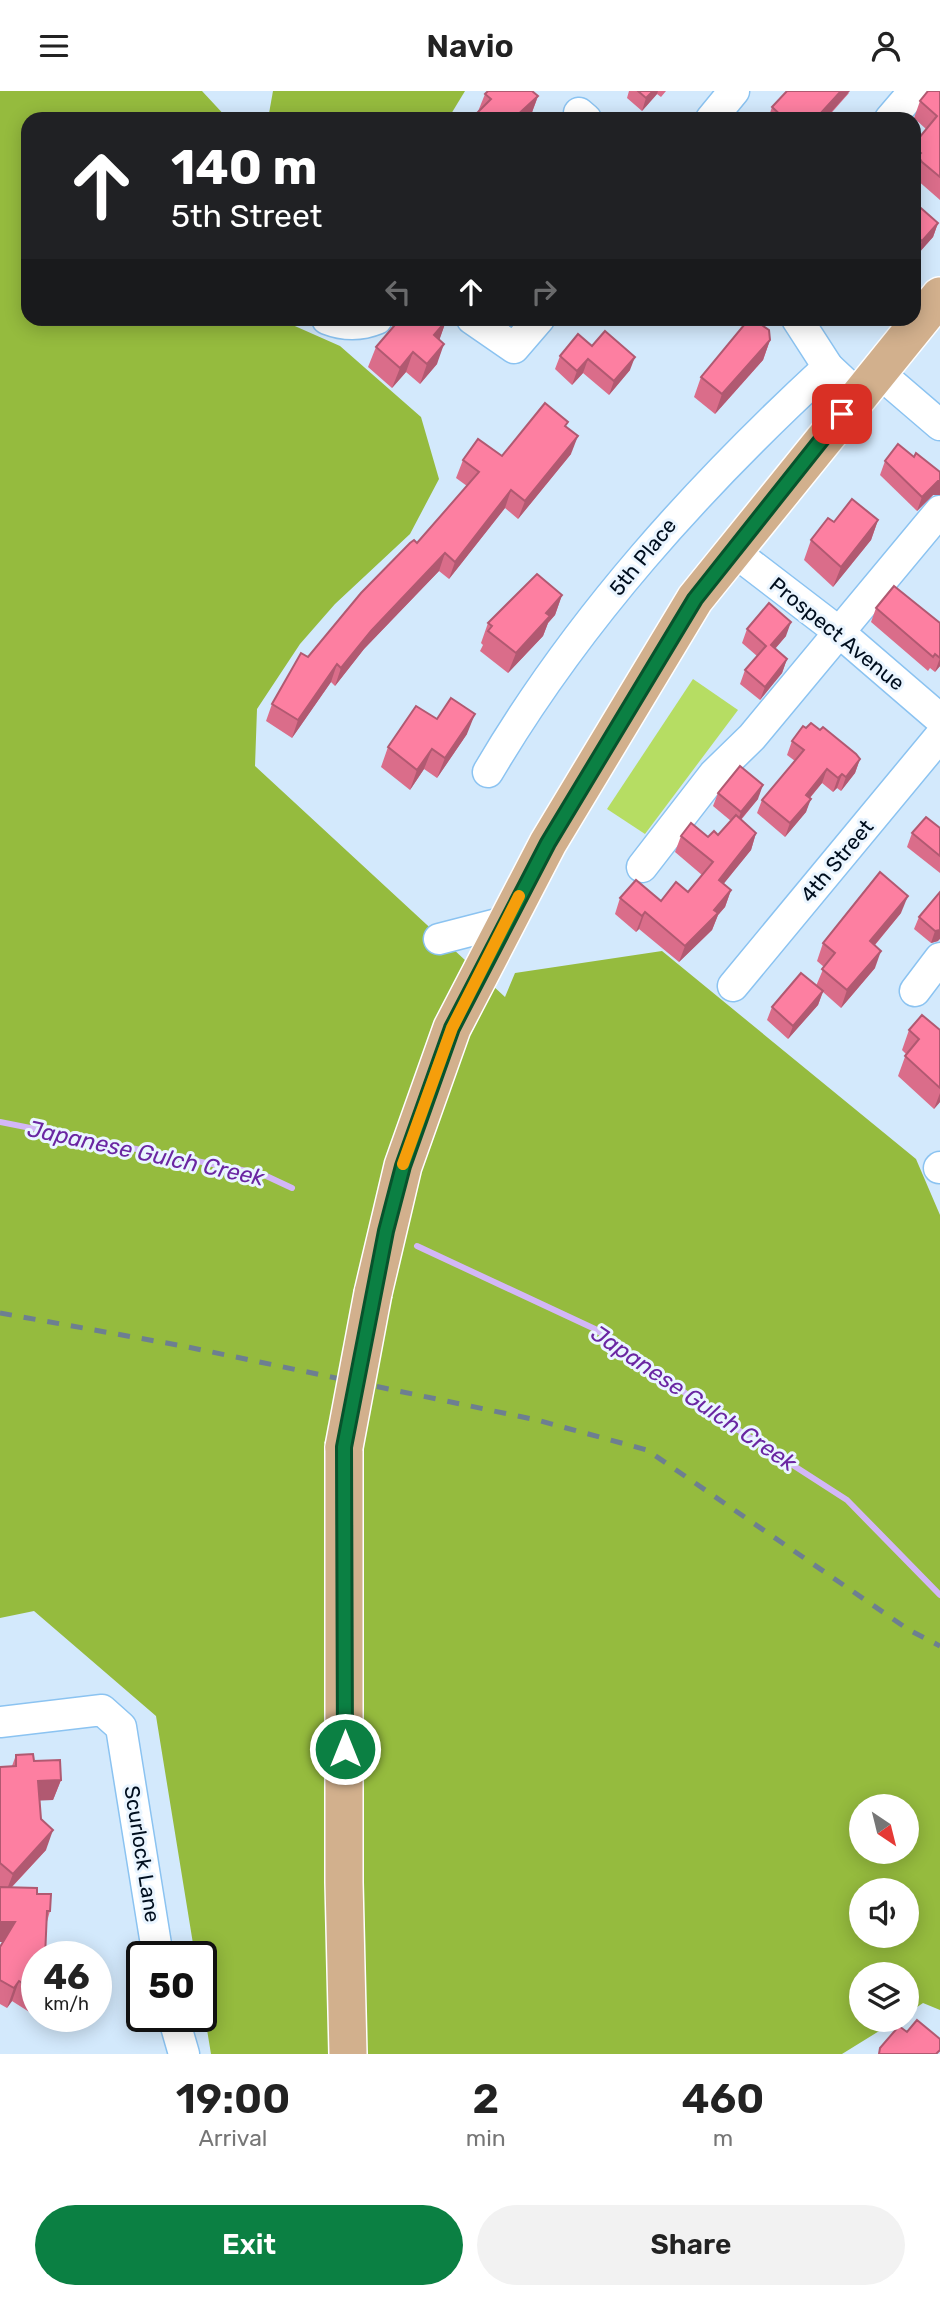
<!DOCTYPE html>
<style>
:root{--surface:#fff;--page:#f2f2f2;--text:#222;--muted:#767676;--accent:#0b8043}
body{margin:0;font-family:Rubik,sans-serif;background:var(--page);color:var(--text);height:100vh;display:flex;flex-direction:column;font-size:26px;white-space:nowrap}
*{box-sizing:border-box;margin:0}
p{font-size:23px;color:var(--muted)}
.icon{flex:none;width:38px;height:38px;fill:none;stroke:currentColor;stroke-width:2;stroke-linecap:round;stroke-linejoin:round}
.map{position:relative;height:1963px;overflow:hidden}
.side{display:flex;flex-direction:column;background:var(--surface);flex:1}
.side>*{flex:none}
.hud{position:absolute;left:21px;top:21px;width:900px;height:214px;border-radius:21px;box-shadow:0 4px 18px #0003;background:#202124;color:#fff;overflow:hidden}
.needle{width:46px;rotate:145deg}
.fabs{position:absolute;left:849px;top:1703px;display:grid;gap:14px}
.fabs a{display:grid;place-items:center;width:70px;height:70px;border-radius:50%;background:var(--surface);box-shadow:0 4px 18px #0003;font-size:35px}
.speed{position:absolute;left:21px;top:1850px;display:flex;gap:14px;font-size:35px;font-weight:700;text-align:center}
.speed>*{display:grid;place-content:center;width:91px;height:91px;border-radius:50%;background:var(--surface);box-shadow:0 4px 18px #0003;line-height:1}
.speed small{font-size:18px;font-weight:400}
.speed .limit{border:4px solid #111;border-radius:10px;background:#fff;color:#111}
.pin{position:absolute;display:grid;place-items:center;width:60px;height:60px;color:#fff;margin:-30px;border-radius:14px;box-shadow:0 4px 10px #0006}
.me{position:absolute;width:77px;margin:-38px;rotate:0deg;stroke-linejoin:round;filter:drop-shadow(0 0 5px #0008)}
.turn{display:flex;align-items:center;gap:24px;height:147px;padding:0 35px;font-size:32px}
.turn .icon{width:91px;height:91px;stroke-width:2.5}
.turn b{display:block;font-size:49px;line-height:60px}
.lanes{display:flex;align-items:center;height:66px;padding:0 35px;background:#0003;justify-content:center;gap:35px;direction:ltr}
.lanes .off{opacity:.35}
.eta{display:flex;justify-content:space-evenly;align-items:center;height:119px;text-align:center}
.eta b{font-size:42px;font-weight:600;line-height:49px}
.cta{display:flex;gap:14px;margin-top:auto;padding:14px 35px}
.cta a{flex:1;height:80px;border-radius:42px;background:var(--accent);color:#fff;font-size:28px;font-weight:600;line-height:80px;text-align:center}
.cta a+a{background:var(--page);color:var(--text)}
header{display:flex;justify-content:space-between;align-items:center;height:91px;padding:0 35px;background:var(--surface);font-size:32px;font-weight:600}
.map>svg:first-child{display:block}
.green{fill:#b6dd63}
.forest{fill:#95bb3e;fill-rule:evenodd}
.lines{fill:none;stroke-linecap:round;stroke-linejoin:round}
.stream{stroke:#d3b7f7;stroke-width:6}
.minor-casing{stroke:#8bc3f1;stroke-width:33}
.major-casing{stroke:#fff;stroke-width:40}
.minor{stroke:#fff;stroke-width:30}
.major{stroke:#d2b08d;stroke-width:37}
.rail{stroke:#6d7f91;stroke-width:5;stroke-dasharray:12 12;stroke-linecap:butt}
.major-bridge-casing{stroke:#fff;stroke-width:40;stroke-linecap:butt}
.major-bridge{stroke:#d2b08d;stroke-width:37}
.wall{fill:#da6d8a}
.shaded-wall{fill:#b15971}
.building{fill:#fd7fa1;stroke:#b15971;stroke-width:2}
.route-casing{stroke:#07532c;stroke-width:18}
.route{stroke:#0b8043;stroke-width:12}
.slow{stroke:#f59e0b;stroke-width:12}
.labels{text-anchor:middle;stroke-width:6;stroke-linejoin:round;paint-order:stroke}
.street-label{font-size:21px;fill:#000e1e;stroke:#eaf5ff}
.water-label{font-size:23px;font-style:italic;fill:#6a26a2;stroke:#eaf5ff}
</style>
<header><svg class="icon" aria-label="menu" viewBox="0 0 24 24"><path d="M4 6h16M4 12h16M4 18h16"/></svg>Navio<svg class="icon" aria-label="person" viewBox="0 0 24 24"><circle cx="12" cy="8" r="4"/><path d="M4 21q1-7 8-7t8 7"/></svg></header>
<div class="map">
<svg width="940" height="1963" viewBox="0 0 940 1963">
<rect width="100%" height="100%" fill="#d3e9fc"/>
<path class="green" d="M693,588L738,619L645,743L607,718Z"/>
<g class="forest">
<path d="M0,0H202L228,28H28V228H279L340,255L421,326L439,388L410,443L335,513L300,553L257,618L255,675L505,906L515,882L662,860L916,1068L940,1124V1919L923,1912L907,1923L906,1883H861V1928L897,1929L842,1963H211L201,1902V1866L195,1865L156,1625L34,1520L0,1527ZM861,1715H906V1760H861ZM861,1799H906V1844H861Z"/>
<path d="M273,0H465L448,28H268Z"/>
</g>
<g class="lines">
<g class="stream">
<path d="M0,1031L262,1083L292,1097"/>
<path d="M417,1155L595,1238L729,1333L847,1409L940,1504"/>
</g>
<defs>
<g id="minor">
<path d="M579,22L586,28"/>
<path d="M711,28L734,0"/>
<path d="M890,28L914,0"/>
<path d="M327,228C345,235 360,235 377,228"/>
<path d="M472,228L514,257L539,228"/>
<path d="M797,228L828,276L858,304"/>
<path d="M877,280L940,334"/>
<path d="M732,459L839,541L940,628"/>
<path d="M488,681C578,528 698,396 828,276"/>
<path d="M642,776L714,683L752,646L940,420"/>
<path d="M439,848L505,831"/>
<path d="M733,895L940,645"/>
<path d="M915,900L940,867"/>
<path d="M939,1077L940,1076"/>
<path d="M0,1631L102,1619L121,1636L158,1866"/>
<path d="M173,1925L184,1963"/>
</g>
<g id="major">
<path d="M373,1202L403,1075L452,937L548,752L695,508L940,205"/>
<path d="M344,1356V1791L348,1963"/>
</g>
</defs>
<use href="#minor" class="minor-casing"/>
<use href="#major" class="major-casing"/>
<use href="#minor" class="minor"/>
<use href="#major" class="major"/>
<path class="rail" d="M0,1222L183,1255L537,1329L647,1359L909,1539L940,1555"/>
<defs>
<path id="major-bridge" d="M344,1356L373,1202"/>
</defs>
<use href="#major-bridge" class="major-bridge-casing"/>
<use href="#major-bridge" class="major-bridge"/>
</g>
<g class="wall">
<path d="M629,0H666L661,6L657,3L642,20L627,7Z"/>
<path d="M940,0V109L916,88L914,85V53L926,38L914,27L920,10Z"/>
<path d="M849,2L826,28H768L772,16Z"/>
<path d="M485,3L538,5L531,24L527,28H475Z"/>
<path d="M914,111L938,132L933,146L917,164L914,161Z"/>
<path d="M446,230L439,249L437,273L420,293L406,281L392,297L368,276L376,256Z"/>
<path d="M770,249L763,269L715,323L694,306L701,286Z"/>
<path d="M592,255L630,279L609,304L583,282L572,294L555,278L560,265Z"/>
<path d="M566,336L571,363L518,428L505,417L449,488L439,480L364,558L335,595L331,591L292,647L266,630L272,613L308,566L417,452L467,395L456,387L463,369L502,365Z"/>
<path d="M885,370L933,404L917,420L880,384Z"/>
<path d="M878,429L871,449L833,496L804,469L811,449L834,431Z"/>
<path d="M562,504L555,524L548,532L543,545L508,582L480,560L483,554L481,552L488,532Z"/>
<path d="M876,517L940,532V575L935,581L930,577L928,580L871,531Z"/>
<path d="M747,538L786,545L775,558L787,568L782,582L760,609L740,593L745,579L757,565L742,552Z"/>
<path d="M467,643L437,687L424,678L410,699L381,676L388,656Z"/>
<path d="M792,650L860,668L855,682L841,700L837,697L833,701L822,692L810,707L806,721L785,746L757,722L762,709L795,670L787,664Z"/>
<path d="M718,702L758,708L741,729L756,742L751,759L723,793L731,799L725,816L718,824L712,839L679,871L639,838L636,841L615,823L620,807L661,810L688,801L702,784L675,761L681,745L708,746L718,744L731,730L713,715Z"/>
<path d="M940,737V782L907,756L912,742Z"/>
<path d="M940,801L938,850L931,852L914,838L919,826Z"/>
<path d="M901,822L875,854V877L841,917L823,901L818,914L788,948L767,929L772,916L816,895L824,876L817,870L823,852Z"/>
<path d="M909,939H940V1011L934,1018L898,985L906,963L902,959Z"/>
<path d="M16,1664L34,1670L61,1689L53,1709H40L41,1728L46,1759L12,1796L37,1803L50,1820L37,1866V1919L34,1924L12,1910L7,1917L0,1913V1856L3,1851H0V1676L12,1675Z"/>
</g>
<g class="shaded-wall">
<path d="M653,0H658L657,3L642,20L646,7Z"/>
<path d="M841,0H850L825,28L820,23Z"/>
<path d="M538,5L531,24L527,28H513Z"/>
<path d="M938,132L933,146L917,164L922,150Z"/>
<path d="M446,230L439,250L434,244Z"/>
<path d="M770,249L763,269L715,323L722,303Z"/>
<path d="M444,253L437,273L420,293L427,273Z"/>
<path d="M413,261L406,281L392,297L400,277Z"/>
<path d="M635,266L630,279L609,304L614,290Z"/>
<path d="M588,268L583,282L572,294L577,280Z"/>
<path d="M578,345L571,363L518,428L525,410Z"/>
<path d="M938,390H940V404H933L917,420L922,406Z"/>
<path d="M511,399L505,417L449,488L455,471Z"/>
<path d="M878,429L871,449L833,496L841,476Z"/>
<path d="M445,462L439,480L364,558L335,595L341,577L371,540Z"/>
<path d="M562,504L555,524L548,532L543,545L508,582L516,562L546,522Z"/>
<path d="M791,531L786,545L766,568L771,554Z"/>
<path d="M940,567V575L935,581Z"/>
<path d="M787,568L782,582L760,609L765,596Z"/>
<path d="M337,573L331,591L292,647L298,629Z"/>
<path d="M475,623L467,643L437,687L445,667Z"/>
<path d="M432,658L424,678L410,699L417,679Z"/>
<path d="M860,668L855,682L841,700L846,686Z"/>
<path d="M827,678L822,692L801,717L806,704Z"/>
<path d="M842,683L837,697L833,701L838,687Z"/>
<path d="M763,694L758,708L736,734L741,721Z"/>
<path d="M811,708L806,721L785,746L790,732Z"/>
<path d="M756,742L751,759L713,806L719,789Z"/>
<path d="M731,799L725,816L718,824L712,839L679,871L685,855Z"/>
<path d="M908,805L901,822L863,868L870,850Z"/>
<path d="M645,821L639,838L636,841L642,825Z"/>
<path d="M940,839V848L938,850L931,852L935,840Z"/>
<path d="M881,860L875,877L841,917L847,899Z"/>
<path d="M823,900L818,914L788,948L793,935Z"/>
<path d="M940,1002V1011L934,1018Z"/>
<path d="M61,1689L53,1709L31,1710L38,1690Z"/>
<path d="M53,1739L46,1759L5,1803L13,1783Z"/>
<path d="M0,1831H15L8,1851H0Z"/>
<path d="M19,1890L12,1910L7,1917L14,1897Z"/>
</g>
<g class="building">
<path d="M488,0H532L538,5L513,28H484L478,21L491,8L485,3Z"/>
<path d="M638,0H653L646,7Z"/>
<path d="M787,0H841L820,23L826,28H785L772,16Z"/>
<path d="M928,0H940V86L922,71L918,65L921,62L914,56V53L937,25L920,10Z"/>
<path d="M914,111L938,132L922,150L914,143Z"/>
<path d="M400,228H443L446,230L434,244L444,253L427,273L413,261L400,277L376,256Z"/>
<path d="M749,228H753L769,239L770,249L722,303L701,286Z"/>
<path d="M605,240L635,266L614,290L588,268L577,280L560,265L578,243L592,255Z"/>
<path d="M545,312L568,331L565,335L578,345L525,410L511,399L455,471L445,462L371,540L341,577L337,573L298,629L272,613L301,562L308,566L361,502L410,452L414,449L417,452L479,381L463,369L478,348L502,365Z"/>
<path d="M898,353L914,366L916,362L940,381V390H938L922,406L885,370Z"/>
<path d="M852,408L878,429L841,476L811,449L828,427L834,431Z"/>
<path d="M537,483L562,504L546,522L550,525L516,562L488,540L492,535L488,532Z"/>
<path d="M894,495L940,532V567L935,563L933,566L876,517Z"/>
<path d="M769,512L791,531L771,554L787,568L765,596L745,579L766,555L747,538Z"/>
<path d="M451,607L475,623L445,667L432,658L417,679L388,656L416,615L437,628Z"/>
<path d="M811,632L820,639L823,636L856,663L860,668L846,686L842,683L838,687L827,678L806,704L811,708L790,732L762,709L804,659L792,650L803,635L806,637Z"/>
<path d="M740,675L763,694L741,721L718,702Z"/>
<path d="M736,724L756,742L719,789L731,799L714,819L718,822L685,855L645,821L642,825L620,807L636,789L661,810L676,791L688,801L713,771L681,745L691,732L708,746L714,740L718,744Z"/>
<path d="M926,726L940,737V765L912,742Z"/>
<path d="M880,781L908,805L870,850L881,860L847,899L822,878L835,862L823,852Z"/>
<path d="M940,801V839L935,840L919,826Z"/>
<path d="M801,882L823,900L793,935L772,916Z"/>
<path d="M922,924L940,939V997L905,965L919,948L909,939Z"/>
<path d="M33,1663L34,1670L60,1669L61,1689L38,1690L41,1728L53,1739L13,1783L0,1772V1676L16,1675V1664Z"/>
<path d="M0,1796L37,1797V1803H51L50,1820H47L45,1866H37V1901L19,1890L14,1897L0,1889V1856L15,1831H0Z"/>
<path d="M917,1929L940,1948V1959L936,1963H879L880,1957L899,1935L907,1941Z"/>
</g>
<g class="lines">
<defs>
<path id="route" d="M345,1658L344,1356L386,1140L403,1075L452,937L548,752L695,508L842,323"/>
</defs>
<use href="#route" class="route-casing"/>
<use href="#route" class="route"/>
<path class="slow" d="M403,1073L452,937L519,805"/>
</g>
<g class="labels">
<g class="street-label">
<text transform="translate(643 466) rotate(-51)" y="7">5th Place</text>
<text transform="translate(837 543) rotate(39)" y="7">Prospect Avenue</text>
<text transform="translate(837 770) rotate(-50)" y="7">4th Street</text>
<text transform="translate(142 1763) rotate(81)" y="7">Scurlock Lane</text>
</g>
<g class="water-label">
<text transform="translate(146 1062) rotate(12)" y="8">Japanese Gulch Creek</text>
<text transform="translate(694 1307) rotate(34)" y="8">Japanese Gulch Creek</text>
</g>
</g>
</svg>
<div class="fabs">
<a><svg class="needle" viewBox="-14 -14 28 28"><path d="M0-13l5 13h-10z" fill="#e53935"/><path d="M0 13l5-13h-10z" fill="#767676"/></svg></a>
<a><svg class="icon" aria-label="sound" viewBox="0 0 24 24"><path d="M4 9h4l5-4v14l-5-4H4zM17 9q2 3 0 6"/></svg></a>
<a><svg class="icon" aria-label="layers" viewBox="0 0 24 24"><path d="M12 4l9 5-9 5-9-5zM3 14l9 5 9-5"/></svg></a>
</div>
<div class="speed"><div>46<small>km/h</small></div><div class="limit">50</div></div>
<div class="pin" style="left:842px;top:323px;background:#d93025"><svg class="icon" aria-label="arrive" viewBox="0 0 24 24"><path d="M6 21V4h12l-3 4 3 4H6"/></svg></div>
<svg class="me" style="left:345px;top:1658px" viewBox="-20 -20 40 40"><circle r="17" fill="#0b8043" stroke="#fff" stroke-width="3"/><path d="M0-11L8 9 0 5-8 9z" fill="#fff"/></svg>
<div class="hud">
<div class="turn"><svg class="icon" aria-label="ahead" viewBox="0 0 24 24"><path d="M12 20V5M6 11l6-6 6 6"/></svg><div><b>140 m</b>5th Street</div></div>
<div class="lanes"><svg class="icon off" aria-label="left" viewBox="0 0 24 24"><path d="M17 20v-9H6M10 6l-5 5 5 5"/></svg><svg class="icon" aria-label="ahead" viewBox="0 0 24 24"><path d="M12 20V5M6 11l6-6 6 6"/></svg><svg class="icon off" aria-label="right" viewBox="0 0 24 24"><path d="M7 20v-9h11M14 6l5 5-5 5"/></svg></div>
</div>
</div>
<section class="side">
<div class="eta">
<div><b>19:00</b><p>Arrival</p></div>
<div><b>2</b><p>min</p></div>
<div><b>460</b><p>m</p></div>
</div>
<div class="cta"><a>Exit</a><a>Share</a></div>
</section>
